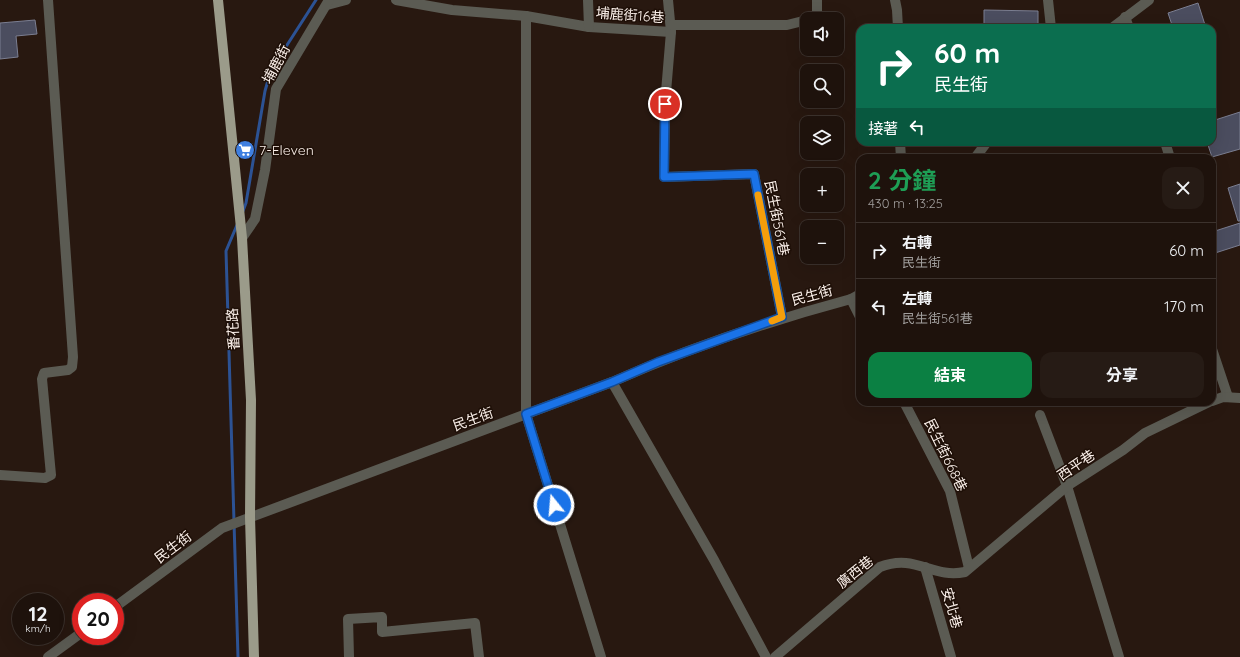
<!DOCTYPE html>
<html lang="zh-TW">
<meta charset="utf-8">
<style>
:root{--surface:#1e120c;--page:#261b15;--text:#f1f3f6;--muted:#a19e9d;--line:#3c322d;--accent:#0b8043}
body{margin:0;font-family:Quicksand,"Noto Sans TC",sans-serif;background:var(--page);color:var(--text);height:100vh;display:flex;flex-direction:column;font-size:15px;white-space:nowrap}
*{box-sizing:border-box;margin:0}
p{font-size:13px;color:var(--muted)}
.icon{flex:none;width:22px;height:22px;fill:none;stroke:currentColor;stroke-width:2;stroke-linecap:round;stroke-linejoin:round}
.map{position:relative;flex:1;overflow:hidden}
.sheet{position:absolute;left:856px;top:154px;width:360px;height:252px;display:flex;flex-direction:column;background:var(--surface);border-radius:12px;box-shadow:0 4px 16px #0002,0 0 0 1px var(--line)}
.sheet>*{flex:none}
.banner{position:absolute;left:856px;top:24px;width:360px;height:122px;border-radius:12px;box-shadow:0 4px 16px #0002,0 0 0 1px var(--line);background:#0b6e4f;color:#fff;overflow:hidden}
.tools{position:absolute;left:800px;top:12px;display:grid;gap:8px}
.tools a{display:grid;place-items:center;width:44px;height:44px;border-radius:8px;background:var(--surface);box-shadow:0 4px 16px #0002,0 0 0 1px var(--line);font-size:20px}
.speed{position:absolute;left:12px;top:593px;display:flex;gap:8px;font-size:20px;font-weight:700;text-align:center}
.speed>*{display:grid;place-content:center;width:52px;height:52px;border-radius:50%;background:var(--surface);box-shadow:0 4px 16px #0002,0 0 0 1px var(--line);line-height:1}
.speed small{font-size:10px;font-weight:400}
.speed .limit{border:6px solid #d22;background:#fff;color:#111}
.pin{position:absolute;display:grid;place-items:center;width:34px;height:34px;color:#fff;margin:-17px;border:2px solid #fff;border-radius:50%;box-shadow:0 1px 4px #0007}
.me{position:absolute;width:44px;margin:-22px;rotate:343deg;stroke-linejoin:round;filter:drop-shadow(0 0 3px #0008)}
.turn{display:flex;align-items:center;gap:14px;height:84px;padding:0 12px;font-size:18px}
.turn .icon{width:52px;height:52px;stroke-width:2.5}
.turn b{display:block;font-size:28px;line-height:34px}
.then{display:flex;align-items:center;height:38px;padding:0 12px;background:#0003;gap:8px;font-size:15px}
.round{display:grid;place-items:center;flex:none;width:42px;height:42px;border-radius:12px;background:var(--page)}
.head{display:flex;align-items:center;justify-content:space-between;height:68px;padding:0 12px}
h1{font-size:24px;font-weight:700;line-height:30px;color:#1e9e55}
.button{display:flex;gap:8px;margin-top:auto;padding:8px 12px}
.button a{flex:1;height:46px;border-radius:12px;background:var(--accent);color:#fff;font-size:16px;font-weight:700;line-height:46px;text-align:center}
.button a+a{background:var(--page);color:var(--text)}
ul{padding:0;list-style:none}
li{display:flex;align-items:center;gap:12px;height:56px;padding:0 12px;border-top:1px solid var(--line)}
li div{flex:1}
li b{display:block;font-size:15px}
li em{font-style:normal}
.map>svg:first-child{display:block}
.lines{fill:none;stroke-linecap:round;stroke-linejoin:round}
.stream{stroke:#2c5294;stroke-width:3}
.building{fill:#4b4d5f;stroke:#7b7e91}
.minor{stroke:#5b5b53;stroke-width:10}
.major{stroke:#9b9b8a;stroke-width:10}
.route-casing{stroke:#114b97;stroke-width:10}
.route{stroke:#1a73e8;stroke-width:7}
.slow{stroke:#f59e0b;stroke-width:7}
.labels{text-anchor:middle;stroke-width:3;stroke-linejoin:round;paint-order:stroke}
.street-label{font-size:14px;fill:#faefe9;stroke:#1e0f07}
.poi-label{font-size:14px;fill:#faefe9;stroke:#1e0f07;text-anchor:start}
</style>
<div class="map">
<svg width="1240" height="657" viewBox="0 0 1240 657">
<rect width="100%" height="100%" fill="#281810"/>
<g class="lines">
<g class="stream">
<path d="M243,211L246,203L265,91L271,70L316,0"/>
<path d="M237,225L226,251L238,657"/>
</g>
</g>
<g class="building">
<path d="M1198,3L1206,28H1173L1168,13Z"/>
<path d="M984,10L1038,11V28H984Z"/>
<path d="M35,20L37,34L16,36L18,57L0,59V23Z"/>
<path d="M1240,112V149L1212,157L1207,142H1212V121Z"/>
<path d="M1240,184V221H1238L1228,188Z"/>
<path d="M1240,223V245L1212,254V232Z"/>
</g>
<g class="lines">
<g class="minor">
<path d="M396,0L452,10L526,16L589,27L671,32"/>
<path d="M588,0L589,27"/>
<path d="M668,0L671,32L665,104L664,177L754,174L782,317"/>
<path d="M895,0L897,10L898,28"/>
<path d="M1048,0L1051,28"/>
<path d="M327,5L346,0"/>
<path d="M526,16V414L601,657"/>
<path d="M1125,17L1129,28"/>
<path d="M809,19L817,17V0"/>
<path d="M671,25H787L807,20"/>
<path d="M1112,28L1149,0"/>
<path d="M900,142L901,158"/>
<path d="M1165,142L1170,158"/>
<path d="M975,158L987,142"/>
<path d="M242,238L255,219L265,170L276,89L329,0"/>
<path d="M851,299L860,317"/>
<path d="M1212,349L1228,397"/>
<path d="M612,382L714,560L766,657"/>
<path d="M1212,401L1223,397L1240,398"/>
<path d="M904,402L950,491L969,568"/>
<path d="M1040,415L1067,486L1119,657"/>
<path d="M0,475L45,478L51,475L42,379L44,373L68,370L72,367L73,357L48,0"/>
<path d="M925,567L951,657"/>
<path d="M115,607L222,528L612,382C689,348 769,321 851,299L860,294"/>
<path d="M48,657L81,633"/>
<path d="M349,657L348,619L382,617V632L475,623L479,657"/>
<path d="M775,657L880,567C916,553 932,579 965,572L1067,486L1123,450L1145,433L1209,402"/>
</g>
<path class="major" d="M218,0L242,238L251,400L250,517L254,657"/>
</g>
<g class="lines">
<defs>
<path id="route" d="M554,505L526,414L612,382L658,362L782,317L754,174L664,177L665,104"/>
</defs>
<use href="#route" class="route-casing"/>
<use href="#route" class="route"/>
<path class="slow" d="M758,195L782,317L772,321"/>
</g>
<defs>
<symbol id="supermarket-disc" viewBox="-11 -11 22 22"><circle r="9.5" fill="#3f7fe0" stroke="#1e0f07"/><path d="M-6-5.5h2.5l.6 2H6L4.5 2H-2.5L-4.4-4H-6ZM-1.5 3.2a1.3 1.3 0 1 0 .1 0ZM3 3.2a1.3 1.3 0 1 0 .1 0Z" fill="#fff"/></symbol>
</defs>
<g fill-rule="evenodd">
<use href="#supermarket-disc" x="234" y="139" width="22" height="22"/>
</g>
<g class="labels">
<g class="street-label">
<text transform="translate(630 15) rotate(4)" y="5">埔鹿街16巷</text>
<text transform="translate(276 64) rotate(-62)" y="5">埔鹿街</text>
<text transform="translate(777 218) rotate(79)" y="5">民生街561巷</text>
<text transform="translate(812 295) rotate(-15)" y="5">民生街</text>
<text transform="translate(233 329) rotate(-93)" y="5">番花路</text>
<text transform="translate(473 419) rotate(-20)" y="5">民生街</text>
<text transform="translate(946 455) rotate(64)" y="5">民生街668巷</text>
<text transform="translate(1076 465) rotate(-34)" y="5">西平巷</text>
<text transform="translate(173 547) rotate(-37)" y="5">民生街</text>
<text transform="translate(855 572) rotate(-39)" y="5">廣西巷</text>
<text transform="translate(952 608) rotate(74)" y="5">安北巷</text>
</g>
<g class="poi-label">
<text x="259" y="155">7-Eleven</text>
</g>
</g>
</svg>
<div class="tools">
<a><svg class="icon" aria-label="sound" viewBox="0 0 24 24"><path d="M4 9h4l5-4v14l-5-4H4zM17 9q2 3 0 6"/></svg></a>
<a><svg class="icon" aria-label="search" viewBox="0 0 24 24"><circle cx="10" cy="10" r="6"/><path d="M15 15l6 6"/></svg></a>
<a><svg class="icon" aria-label="layers" viewBox="0 0 24 24"><path d="M12 4l9 5-9 5-9-5zM3 14l9 5 9-5"/></svg></a>
<a>+</a>
<a>−</a>
</div>
<div class="speed"><div>12<small>km/h</small></div><div class="limit">20</div></div>
<div class="pin" style="left:665px;top:104px;background:#d93025"><svg class="icon" aria-label="arrive" viewBox="0 0 24 24"><path d="M6 21V4h12l-3 4 3 4H6"/></svg></div>
<svg class="me" style="left:554px;top:505px" viewBox="-20 -20 40 40"><circle r="17" fill="#1a73e8" stroke="#fff" stroke-width="3"/><path d="M0-11L8 9 0 5-8 9z" fill="#fff"/></svg>
<div class="banner">
<div class="turn"><svg class="icon" aria-label="right" viewBox="0 0 24 24"><path d="M7 20v-9h11M14 6l5 5-5 5"/></svg><div><b>60 m</b>民生街</div></div>
<div class="then">接著<svg class="icon" aria-label="left" viewBox="0 0 24 24"><path d="M17 20v-9H6M10 6l-5 5 5 5"/></svg></div>
</div>
<section class="sheet">
<div class="head"><div><h1>2 分鐘</h1><p>430 m · 13:25</p></div><a class="round"><svg class="icon" aria-label="close" viewBox="0 0 24 24"><path d="M6 6l12 12M18 6L6 18"/></svg></a></div>
<ul>
<li><svg class="icon" aria-label="right" viewBox="0 0 24 24"><path d="M7 20v-9h11M14 6l5 5-5 5"/></svg><div><b>右轉</b><p>民生街</p></div><em>60 m</em></li>
<li><svg class="icon" aria-label="left" viewBox="0 0 24 24"><path d="M17 20v-9H6M10 6l-5 5 5 5"/></svg><div><b>左轉</b><p>民生街561巷</p></div><em>170 m</em></li>
</ul>
<div class="button"><a>結束</a><a>分享</a></div>
</section>
</div>
